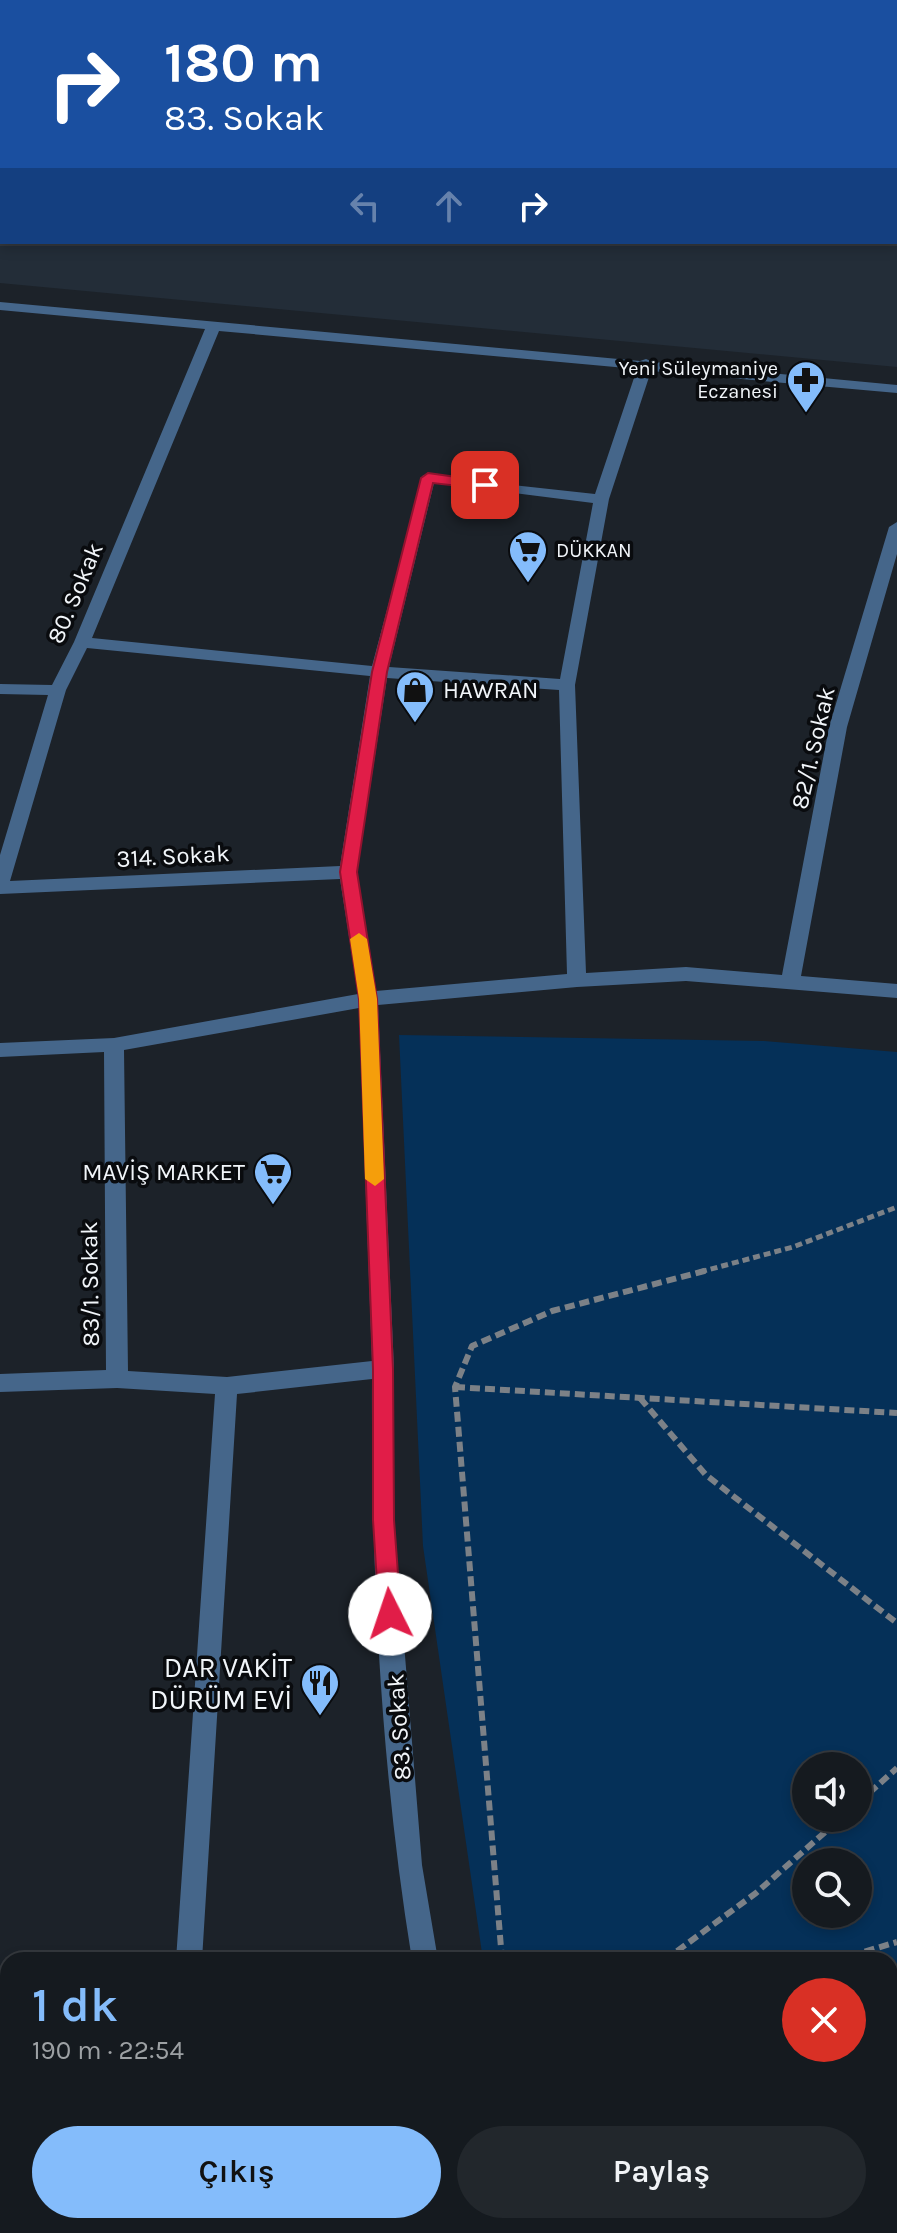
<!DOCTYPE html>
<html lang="tr">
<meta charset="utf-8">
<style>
:root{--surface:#151a1f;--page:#22272c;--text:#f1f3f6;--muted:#9da1a4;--line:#34383d;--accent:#84bcfb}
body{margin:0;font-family:Karla,sans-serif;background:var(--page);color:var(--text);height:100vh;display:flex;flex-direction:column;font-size:30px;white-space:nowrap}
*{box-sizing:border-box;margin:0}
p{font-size:26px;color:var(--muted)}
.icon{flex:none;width:44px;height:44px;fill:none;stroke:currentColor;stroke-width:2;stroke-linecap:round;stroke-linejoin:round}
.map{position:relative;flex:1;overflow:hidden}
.sheet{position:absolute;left:0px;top:1952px;width:898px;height:282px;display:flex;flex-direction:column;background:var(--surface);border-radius:24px 24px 0 0;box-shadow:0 4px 12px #0003,0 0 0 2px var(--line)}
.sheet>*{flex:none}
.hud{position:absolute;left:0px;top:0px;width:898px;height:244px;box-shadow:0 4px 12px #0003,0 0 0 2px var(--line);background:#1a4fa0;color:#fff;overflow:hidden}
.buttons{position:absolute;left:792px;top:1752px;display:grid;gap:16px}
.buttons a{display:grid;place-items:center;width:80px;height:80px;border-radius:50%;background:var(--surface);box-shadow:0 4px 12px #0003,0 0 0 2px var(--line);font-size:40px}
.pin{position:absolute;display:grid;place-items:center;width:68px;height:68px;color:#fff;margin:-34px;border-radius:16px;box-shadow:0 4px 12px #0006}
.me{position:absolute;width:88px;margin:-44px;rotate:356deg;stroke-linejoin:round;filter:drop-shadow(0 0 6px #0008)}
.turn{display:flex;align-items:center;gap:28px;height:168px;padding:0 32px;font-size:36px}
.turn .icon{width:104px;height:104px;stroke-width:2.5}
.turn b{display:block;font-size:56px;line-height:68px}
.lanes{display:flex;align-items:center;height:76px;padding:0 32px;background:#0003;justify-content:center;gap:40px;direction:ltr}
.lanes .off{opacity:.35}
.round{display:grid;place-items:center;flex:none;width:84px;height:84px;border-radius:42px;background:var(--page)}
.headline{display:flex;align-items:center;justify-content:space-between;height:136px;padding:0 32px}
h1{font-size:48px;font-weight:600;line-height:60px;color:var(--accent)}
.cta{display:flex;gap:16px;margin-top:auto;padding:16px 32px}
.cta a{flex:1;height:92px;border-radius:48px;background:var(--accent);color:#111;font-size:32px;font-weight:600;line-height:92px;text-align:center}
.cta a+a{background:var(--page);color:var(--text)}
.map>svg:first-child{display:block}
.built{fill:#232d38;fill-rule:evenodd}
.green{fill:#053058;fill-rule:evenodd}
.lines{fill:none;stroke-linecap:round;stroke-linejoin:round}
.path-far1{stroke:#7c8187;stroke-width:5;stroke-dasharray:7 4;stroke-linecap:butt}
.path{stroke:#7c8187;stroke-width:6;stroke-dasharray:10 5;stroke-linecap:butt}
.minor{fill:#45668a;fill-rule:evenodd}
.route{fill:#e11d48;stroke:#92132f;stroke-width:2}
.slow{fill:#f59e0b}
.labels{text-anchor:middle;stroke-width:7;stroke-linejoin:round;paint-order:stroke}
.far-poi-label{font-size:20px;fill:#f1f5f9;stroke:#090b0e;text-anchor:end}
.street-label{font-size:24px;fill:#f1f5f9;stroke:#090b0e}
.poi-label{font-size:24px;fill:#f1f5f9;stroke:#090b0e;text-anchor:start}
.near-poi-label{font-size:28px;fill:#f1f5f9;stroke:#090b0e;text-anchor:end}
</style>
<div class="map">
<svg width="897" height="2233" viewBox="0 0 897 2233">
<rect width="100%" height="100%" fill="#1c2229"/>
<path class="built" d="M0,0H897V367L0,283ZM2,2H896V242H2Z"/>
<path class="green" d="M399,1035L764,1041L897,1052V2079L890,2081V1960H483L423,1546ZM806,1766H858V1818H806ZM806,1862H858V1914H806Z"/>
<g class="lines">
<path class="path-far1" d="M700,1272L793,1247L897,1207"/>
<g class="path">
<path d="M455,1387L897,1413"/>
<path d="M640,1398L706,1475L897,1623"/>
<path d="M858,1803L897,1768"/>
<path d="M502,1960L455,1387L472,1346L552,1311L708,1270"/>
<path d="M665,1960L756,1893L841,1818"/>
<path d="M836,1960L897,1942"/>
</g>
<g class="minor">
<path d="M572,0H587L588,2H573Z"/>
<path d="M623,0H636L622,2Z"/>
<rect x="896" y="136" width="1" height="9"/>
<path d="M0,302L640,361L646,359L653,362L897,385V393L651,371L609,499L575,685L586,973L686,967L782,975L829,727L889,527L897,522V554L847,727L801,976L897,984V998L686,981L577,987L378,1005L394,1369V1520L422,1865L438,1960H412C381,1770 371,1572 372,1379L237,1394L202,1960H176L215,1394L117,1388L0,1392V1374L106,1370L104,1052L0,1057V1043L114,1038L358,994L340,879L0,894V855L48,695L0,694V684L52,685L74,642L205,329L0,310ZM219,331L637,369L595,494L423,475L372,666L92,638ZM434,483L593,503L560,679L389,667ZM87,648L370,676L340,866L10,881L66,690ZM387,678L559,690L567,974L376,991L357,872ZM359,1008L372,1361L227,1377L128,1371L124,1050Z"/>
<path d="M897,2127V2155L890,2158V2130Z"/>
<rect x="159" y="2226" width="28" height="7"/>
<path d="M458,2226H486L488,2233H460Z"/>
<path d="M637,2226H681L678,2233H634Z"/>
</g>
</g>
<path class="route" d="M428,473L485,481L492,485L485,489L433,483L387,672L357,872L377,999L393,1369L394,1520L401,1614L398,1620H383L379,1614L373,1520V1369L359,999L340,872L372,672L421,478Z"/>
<path class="slow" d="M359,933L367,939L377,999L384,1179L375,1186L365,1179L359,999L350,939Z"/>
<defs>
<symbol id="pharmacy-pin" viewBox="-11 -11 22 30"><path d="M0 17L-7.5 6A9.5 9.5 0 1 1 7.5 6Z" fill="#84bcfb" stroke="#090b0e"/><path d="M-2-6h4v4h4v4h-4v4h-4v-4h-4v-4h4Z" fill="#111"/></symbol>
<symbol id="supermarket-pin" viewBox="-11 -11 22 30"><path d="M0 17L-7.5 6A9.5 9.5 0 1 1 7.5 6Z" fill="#84bcfb" stroke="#090b0e"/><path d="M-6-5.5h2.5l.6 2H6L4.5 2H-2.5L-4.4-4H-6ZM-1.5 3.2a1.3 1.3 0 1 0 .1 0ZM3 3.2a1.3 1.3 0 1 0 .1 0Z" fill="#111"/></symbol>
<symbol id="shop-pin" viewBox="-11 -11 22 30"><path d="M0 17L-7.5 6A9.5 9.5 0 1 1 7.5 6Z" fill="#84bcfb" stroke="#090b0e"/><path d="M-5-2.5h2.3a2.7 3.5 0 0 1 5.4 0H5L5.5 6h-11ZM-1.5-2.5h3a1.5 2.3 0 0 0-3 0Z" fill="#111"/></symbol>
<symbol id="restaurant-pin" viewBox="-11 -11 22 30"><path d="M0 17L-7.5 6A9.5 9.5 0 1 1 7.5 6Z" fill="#84bcfb" stroke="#090b0e"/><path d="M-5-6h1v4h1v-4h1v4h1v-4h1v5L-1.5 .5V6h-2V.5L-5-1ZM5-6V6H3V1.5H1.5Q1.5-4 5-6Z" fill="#111"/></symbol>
</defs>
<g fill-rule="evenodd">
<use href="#pharmacy-pin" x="784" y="358" width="44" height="60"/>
<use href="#supermarket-pin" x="506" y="528" width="44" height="60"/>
<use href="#shop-pin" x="393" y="668" width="44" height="60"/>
<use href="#supermarket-pin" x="251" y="1150" width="44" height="60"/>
<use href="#restaurant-pin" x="298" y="1661" width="44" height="60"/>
</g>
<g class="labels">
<g class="far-poi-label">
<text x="778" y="375">Yeni Süleymaniye<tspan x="778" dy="23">Eczanesi</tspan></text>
<text x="556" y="557" text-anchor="start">DÜKKAN</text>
</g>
<g class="street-label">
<text transform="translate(75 593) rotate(-67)" y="8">80. Sokak</text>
<text transform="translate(813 748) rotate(-77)" y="8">82/1. Sokak</text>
<text transform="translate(173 856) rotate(-3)" y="8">314. Sokak</text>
<text transform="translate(90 1284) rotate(-91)" y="8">83/1. Sokak</text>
<text transform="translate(399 1727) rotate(-94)" y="8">83. Sokak</text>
</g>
<g class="poi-label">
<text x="443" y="698">HAWRAN</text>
<text x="245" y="1180" text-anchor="end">MAVİŞ MARKET</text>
</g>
<g class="near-poi-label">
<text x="292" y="1677">DAR VAKİT<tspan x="292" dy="32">DÜRÜM EVİ</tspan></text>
</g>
</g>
</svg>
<div class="buttons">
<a><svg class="icon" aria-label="sound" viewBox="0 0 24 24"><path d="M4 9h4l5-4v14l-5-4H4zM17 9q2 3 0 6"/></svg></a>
<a><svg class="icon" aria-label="search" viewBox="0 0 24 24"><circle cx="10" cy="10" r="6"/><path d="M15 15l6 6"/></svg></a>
</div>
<div class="pin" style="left:485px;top:485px;background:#d93025"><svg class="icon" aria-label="arrive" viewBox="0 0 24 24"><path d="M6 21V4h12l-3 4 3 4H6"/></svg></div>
<svg class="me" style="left:390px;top:1614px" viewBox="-20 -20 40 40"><circle r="19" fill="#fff"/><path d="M0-13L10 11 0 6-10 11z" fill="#e11d48"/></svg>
<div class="hud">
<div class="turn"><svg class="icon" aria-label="right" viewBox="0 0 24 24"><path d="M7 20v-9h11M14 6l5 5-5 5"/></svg><div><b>180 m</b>83. Sokak</div></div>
<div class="lanes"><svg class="icon off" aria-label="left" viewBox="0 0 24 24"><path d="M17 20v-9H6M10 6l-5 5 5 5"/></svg><svg class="icon off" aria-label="ahead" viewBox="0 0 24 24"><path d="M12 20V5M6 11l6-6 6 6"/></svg><svg class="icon" aria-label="right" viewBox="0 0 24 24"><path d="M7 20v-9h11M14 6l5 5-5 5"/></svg></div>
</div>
<section class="sheet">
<div class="headline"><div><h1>1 dk</h1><p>190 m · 22:54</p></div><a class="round" style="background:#d93025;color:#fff"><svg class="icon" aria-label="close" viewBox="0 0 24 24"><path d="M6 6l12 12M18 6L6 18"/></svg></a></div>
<div class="cta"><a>Çıkış</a><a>Paylaş</a></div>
</section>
</div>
